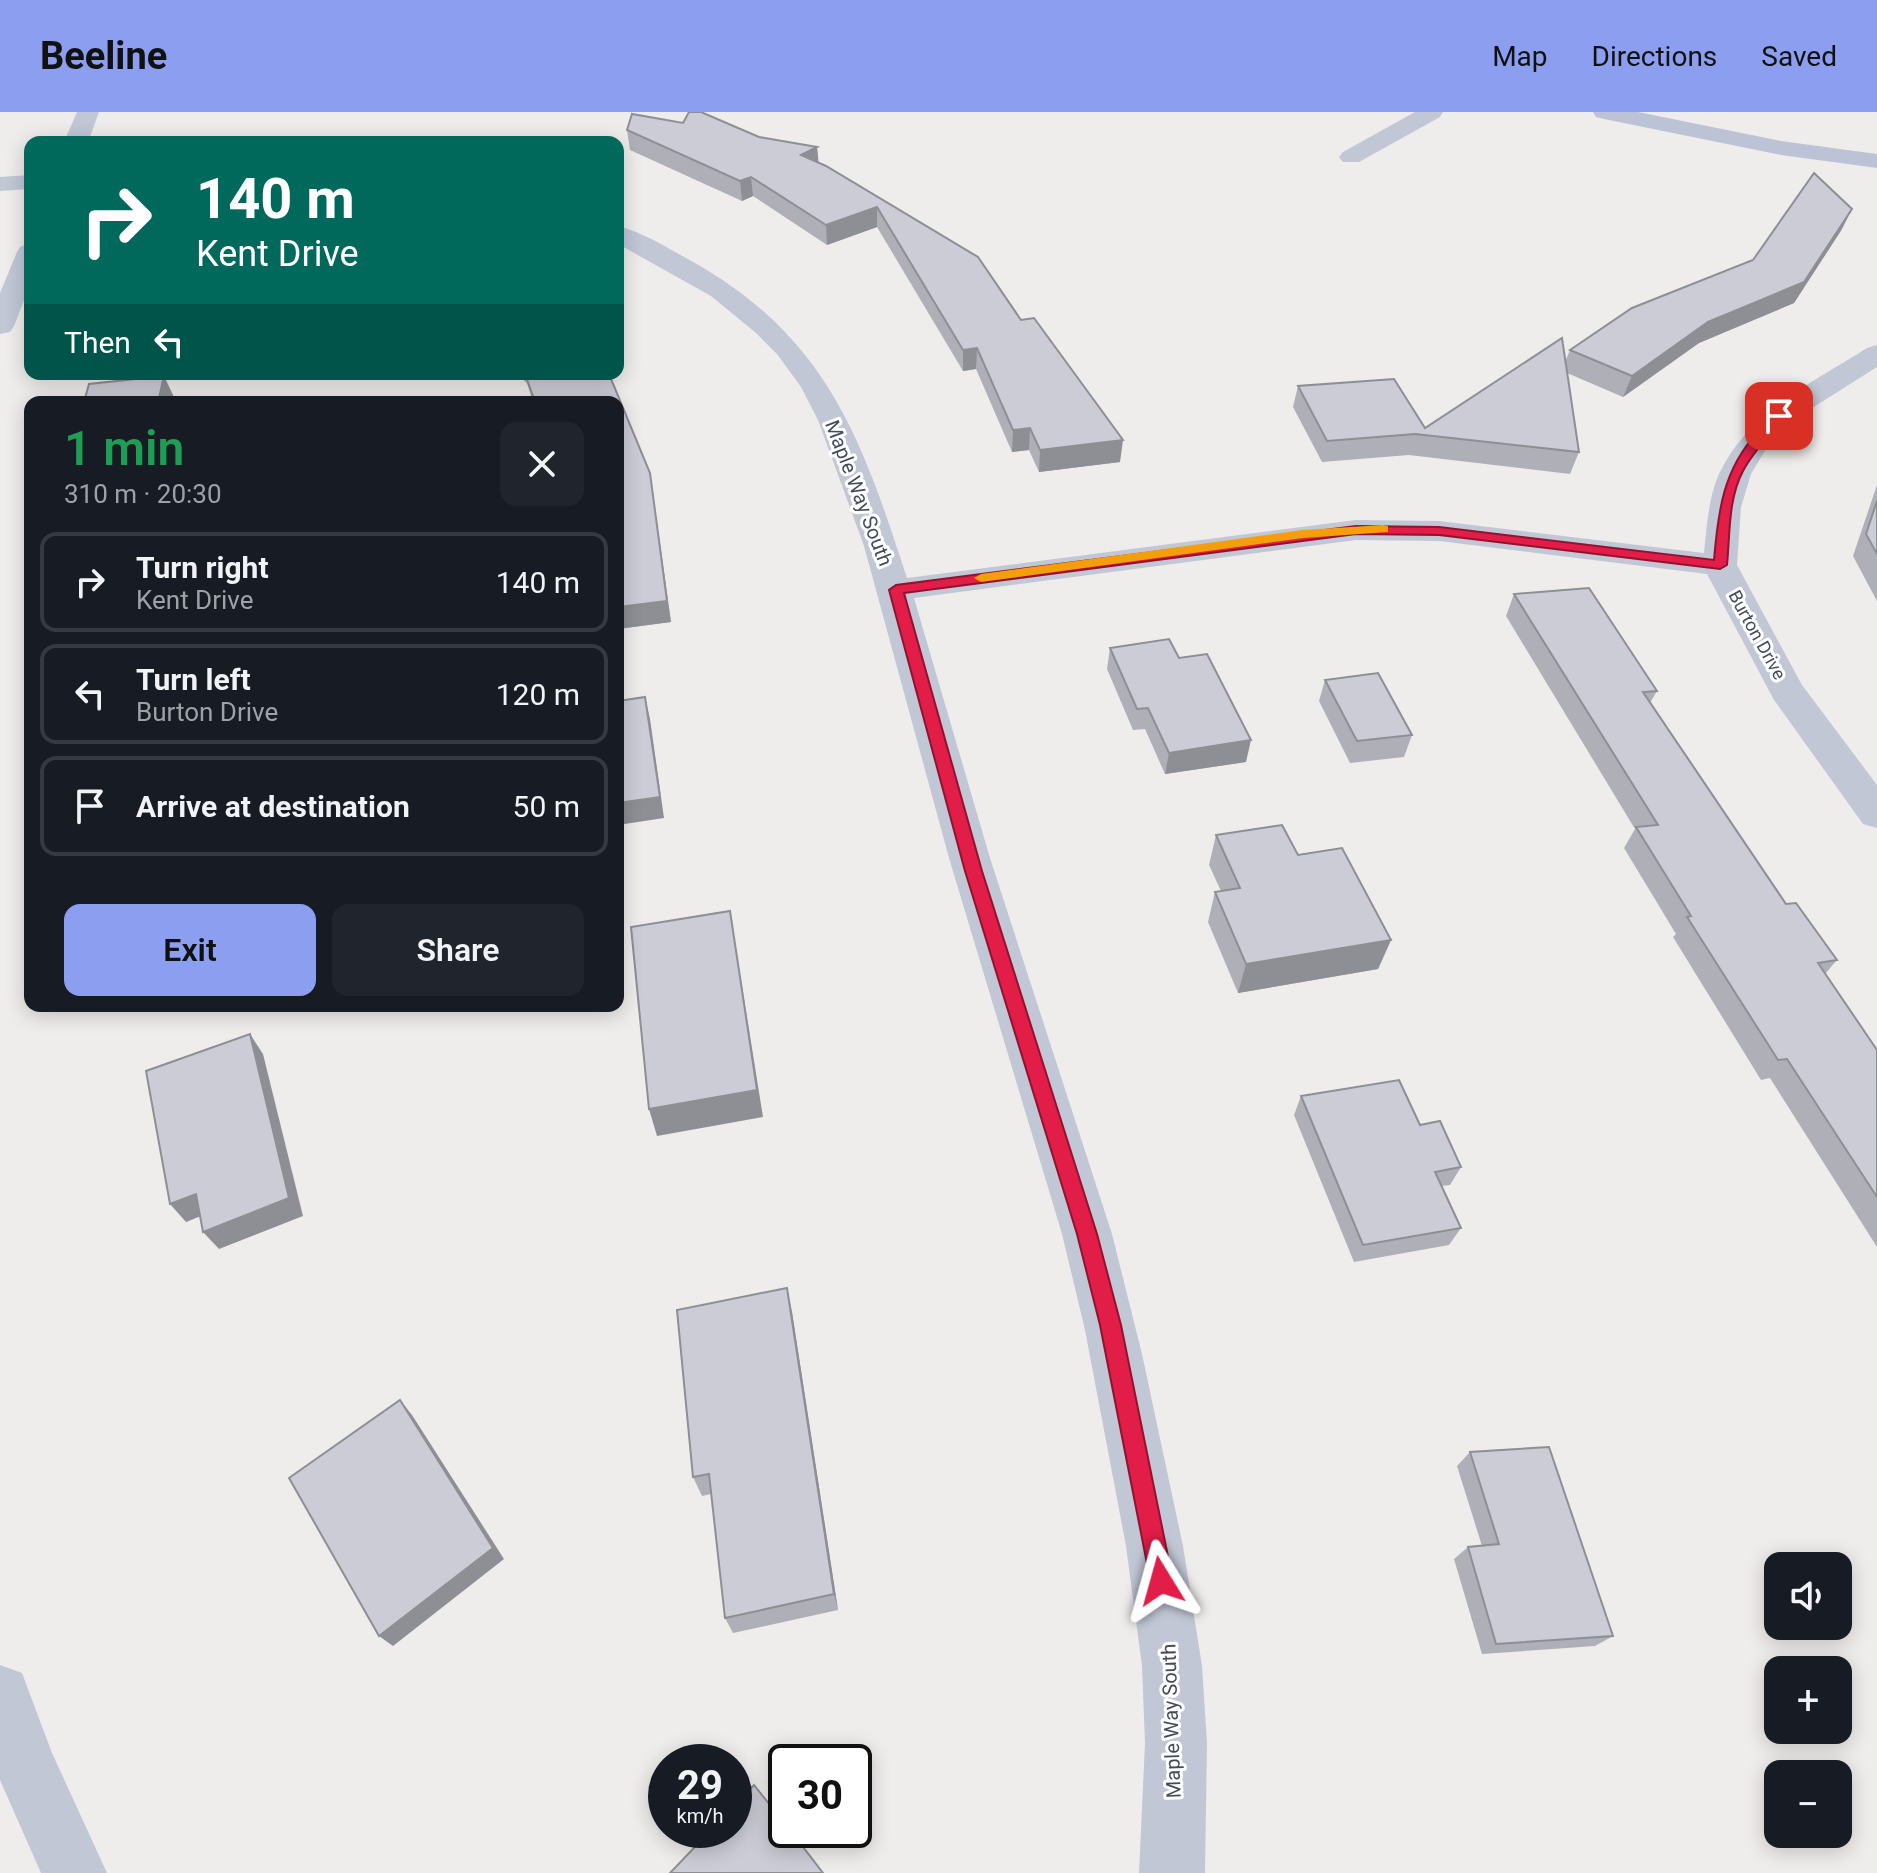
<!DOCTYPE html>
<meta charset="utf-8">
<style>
:root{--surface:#171b24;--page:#20242c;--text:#f1f3f6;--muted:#9ea1a6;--line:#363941;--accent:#8b9eef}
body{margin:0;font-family:Roboto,sans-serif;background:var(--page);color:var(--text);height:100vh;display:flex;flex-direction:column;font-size:30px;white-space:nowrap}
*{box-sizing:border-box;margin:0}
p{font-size:26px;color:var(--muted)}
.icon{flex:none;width:44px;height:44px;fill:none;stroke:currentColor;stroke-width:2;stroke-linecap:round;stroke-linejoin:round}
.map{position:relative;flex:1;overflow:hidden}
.drawer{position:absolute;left:24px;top:284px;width:600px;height:616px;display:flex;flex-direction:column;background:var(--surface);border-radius:16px;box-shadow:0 4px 20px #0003}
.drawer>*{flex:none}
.top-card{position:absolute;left:24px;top:24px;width:600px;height:244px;border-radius:16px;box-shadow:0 4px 20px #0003;background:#00695c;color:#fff;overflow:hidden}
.tools{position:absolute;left:1764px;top:1440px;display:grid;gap:16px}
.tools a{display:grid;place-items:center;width:88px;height:88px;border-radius:16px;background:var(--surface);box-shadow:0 4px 20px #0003;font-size:40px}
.speed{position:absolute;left:648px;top:1632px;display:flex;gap:16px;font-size:40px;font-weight:700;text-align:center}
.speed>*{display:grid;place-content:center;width:104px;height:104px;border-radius:50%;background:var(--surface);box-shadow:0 4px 20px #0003;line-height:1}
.speed small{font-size:20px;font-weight:400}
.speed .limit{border:4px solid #111;border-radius:12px;background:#fff;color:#111}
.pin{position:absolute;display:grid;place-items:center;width:68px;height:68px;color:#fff;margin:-34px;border-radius:16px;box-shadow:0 4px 12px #0006}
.me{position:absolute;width:88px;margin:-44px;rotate:352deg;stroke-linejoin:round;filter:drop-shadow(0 0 6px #0008)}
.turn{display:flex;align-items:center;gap:28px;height:168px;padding:0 40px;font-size:36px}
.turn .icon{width:104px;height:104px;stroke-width:2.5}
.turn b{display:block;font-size:56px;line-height:68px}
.then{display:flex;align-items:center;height:76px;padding:0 40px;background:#0003;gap:16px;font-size:30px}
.round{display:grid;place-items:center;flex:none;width:84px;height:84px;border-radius:16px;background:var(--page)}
.head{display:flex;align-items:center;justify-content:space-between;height:136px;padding:0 40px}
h1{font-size:48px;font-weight:600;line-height:60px;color:#1e9e55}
.primary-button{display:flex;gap:16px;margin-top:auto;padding:16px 40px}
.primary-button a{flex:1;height:92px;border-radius:16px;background:var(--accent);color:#111;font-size:32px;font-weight:600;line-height:92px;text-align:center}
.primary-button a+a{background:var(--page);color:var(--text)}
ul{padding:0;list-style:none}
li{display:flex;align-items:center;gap:24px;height:100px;margin:0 16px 12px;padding:0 24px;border:4px solid var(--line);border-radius:16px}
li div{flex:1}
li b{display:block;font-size:30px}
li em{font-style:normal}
header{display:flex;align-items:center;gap:48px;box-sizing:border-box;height:112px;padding:0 40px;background:var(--accent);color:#111}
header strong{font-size:38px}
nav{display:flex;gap:44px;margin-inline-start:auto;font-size:28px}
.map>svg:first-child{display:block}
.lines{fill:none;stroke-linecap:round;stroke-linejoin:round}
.street{fill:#c1c7d5;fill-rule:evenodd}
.secondary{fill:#bdc3d7;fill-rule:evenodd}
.wall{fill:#afafb7}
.shaded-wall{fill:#8e8f95}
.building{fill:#cbccd5;stroke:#8e8f95;stroke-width:2}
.route{fill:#e11d48;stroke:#92132f;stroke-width:2}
.slow{fill:#f59e0b}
.labels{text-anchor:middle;stroke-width:6;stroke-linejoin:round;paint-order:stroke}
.far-street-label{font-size:18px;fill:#434a5a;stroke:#fff}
.street-label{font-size:20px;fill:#434a5a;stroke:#fff}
</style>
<header>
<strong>Beeline</strong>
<nav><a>Map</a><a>Directions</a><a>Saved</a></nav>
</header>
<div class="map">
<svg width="1877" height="1761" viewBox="0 0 1877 1761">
<rect width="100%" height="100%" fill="#efedec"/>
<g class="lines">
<g class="street">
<path d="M77,0H99L88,30H64Z"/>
<path d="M1415,0H1443L1440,5L1359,50H1343L1339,45L1343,40Z"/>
<path d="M30,63V77L0,79V65Z"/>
<path d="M618,114C645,121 671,138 695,151C828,227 862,328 907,466L1356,408L1439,409L1704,441C1707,414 1708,387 1719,362C1748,300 1812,271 1867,236L1877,233V255L1790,310L1769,332L1751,362L1741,395L1737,453L1802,573L1877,673V716L1863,712L1774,588L1707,462L1439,429L1356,428L914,486L990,746L1112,1122L1142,1242L1183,1434L1202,1554L1207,1631L1205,1761H1139L1145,1631L1142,1554L1126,1434L1085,1218L1062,1122L949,746L864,434L818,308L801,275L777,242L756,221L711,184L618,132Z"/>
<path d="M30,132V173L14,214L10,220L0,222V181L17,140L21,134Z"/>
<path d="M0,1553L22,1561L52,1641L107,1761H41L0,1668Z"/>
</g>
<path class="secondary" d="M1593,0H1638L1781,29L1877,42V56L1781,43L1604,7L1596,5Z"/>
</g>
<g class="wall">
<path d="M627,18L759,25L817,35L818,50L1021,208L1120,350L1039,360L1029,338L1012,340L976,257L963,259L877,115L827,133L753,84L742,89L630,38Z"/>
<path d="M1842,117L1794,191L1699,231L1623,285L1567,261L1579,340L1570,362L1409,343L1322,350L1293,295L1298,274L1425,316L1565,250L1570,238Z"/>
<path d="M515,262H584L585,264V262H609L650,361L671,510L618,517V290H533L527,271Z"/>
<path d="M1877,373V489L1853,444Z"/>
<path d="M1514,482L1657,579L1650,591L1786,792L1837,848L1825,862L1877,938V1135L1770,966L1761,968L1673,825L1676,822L1624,736L1635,717L1506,504Z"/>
<path d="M1110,536L1179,546L1246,650L1165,662L1145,617L1133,618L1107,557Z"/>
<path d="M1325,568L1412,623L1404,645L1350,651L1319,589Z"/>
<path d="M1216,723L1298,743L1391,828L1378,857L1238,881L1208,810L1215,780L1221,779L1209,753Z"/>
<path d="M1301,984L1420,1013L1461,1055L1450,1073L1442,1074L1461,1116L1449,1133L1354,1150L1294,1003Z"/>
<path d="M792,1200L838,1498L733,1521L725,1506L711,1382L702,1384L693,1365Z"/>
<path d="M1470,1340L1613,1524L1595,1534L1482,1542L1454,1447L1468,1435L1482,1434L1457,1354Z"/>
</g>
<g class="shaded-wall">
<path d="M817,35L819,55L801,43Z"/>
<path d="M751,65L753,84L742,89L740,69Z"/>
<path d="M877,95V115L827,133L826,113Z"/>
<path d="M1852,97L1842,117L1794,191L1699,231L1623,285L1632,264Z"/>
<path d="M977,236L976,257L963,259V238Z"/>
<path d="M164,264L174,285L173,290H158Z"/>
<path d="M1030,316L1029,338L1012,340L1013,318Z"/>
<path d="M1123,328L1120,350L1039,360L1040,338Z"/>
<path d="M650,361L671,510L618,517V495Z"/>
<path d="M645,585L650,607L664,706L618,713V691Z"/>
<path d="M1251,628L1246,650L1165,662L1169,641Z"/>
<path d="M730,799L763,1005L657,1024L649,997Z"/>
<path d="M1391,828L1378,857L1238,881L1246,852Z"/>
<path d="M250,922L263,942L303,1104L219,1137L203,1120Z"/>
<path d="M196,1082L211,1100L186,1110L170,1092Z"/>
<path d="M787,1176L792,1200L838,1498L834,1482Z"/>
<path d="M400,1288L412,1303L504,1447L393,1534L379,1524Z"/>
</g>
<g class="building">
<path d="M689,0H701L759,25L817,35L801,43L826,54L978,145L1021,208L1034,206L1123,328L1040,338L1030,316L1013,318L977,236L963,238L877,95L826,113L751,65L740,69L627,18L632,2L683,11Z"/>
<path d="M1814,61L1852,97L1804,170L1708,210L1632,264L1570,238L1632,196L1753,148Z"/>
<path d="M1562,226L1579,340L1415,322L1327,329L1298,274L1394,267L1425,316Z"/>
<path d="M525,262H584L585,264V262H609L650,361L667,489L618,495V290H535Z"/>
<path d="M164,264L158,290H84L89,272Z"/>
<path d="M1877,389V442L1866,422Z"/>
<path d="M1589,476L1657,579L1643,580L1786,792L1796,791L1837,848L1818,851L1877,938V1085L1787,947L1778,948L1687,805L1691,804L1636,715L1658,713L1514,482Z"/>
<path d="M1169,527L1179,546L1207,542L1251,628L1169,641L1148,596L1137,597L1110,536Z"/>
<path d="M1378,561L1412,623L1357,629L1325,568Z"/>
<path d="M645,585L660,685L618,691V589Z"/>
<path d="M1282,713L1298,743L1342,736L1391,828L1246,852L1215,780L1240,776L1216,723Z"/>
<path d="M730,799L757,978L649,997L631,815Z"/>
<path d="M250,922L289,1086L203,1120L196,1082L170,1092L146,959Z"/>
<path d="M1399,968L1420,1013L1440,1009L1461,1055L1435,1060L1461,1116L1363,1133L1301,984Z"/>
<path d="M787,1176L834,1482L725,1506L709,1362L693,1365L677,1198Z"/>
<path d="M400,1288L493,1436L379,1524L289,1366Z"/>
<path d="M1549,1335L1613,1524L1496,1532L1468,1435L1499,1432L1470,1340Z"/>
<path d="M754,1673L786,1713V1718H790L823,1761H670L711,1718H734V1694Z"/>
</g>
<path class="route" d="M1779,300L1785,304C1771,322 1754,338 1743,359C1728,387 1730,423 1727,453L1720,457L1439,423L1356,422L904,481L982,759L1097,1122L1121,1213L1173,1469L1169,1477L1161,1481L1152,1477L1100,1213L1077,1122L965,759L889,478L896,473L1356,414L1439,415L1714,448C1718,400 1723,358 1757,321C1763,313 1770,304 1779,300Z"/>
<path class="slow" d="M1383,413L1388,414V420L1303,426L981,470L974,466L981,462L1303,418Z"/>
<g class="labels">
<g class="far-street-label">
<text transform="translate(1757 523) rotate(61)" y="6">Burton Drive</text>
</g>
<g class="street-label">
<text transform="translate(859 381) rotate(69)" y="7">Maple Way South</text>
<text transform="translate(1171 1609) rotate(-92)" y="7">Maple Way South</text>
</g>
</g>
</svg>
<div class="tools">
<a><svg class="icon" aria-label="sound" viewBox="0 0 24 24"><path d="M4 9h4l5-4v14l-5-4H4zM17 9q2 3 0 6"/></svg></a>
<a>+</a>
<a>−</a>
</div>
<div class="speed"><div>29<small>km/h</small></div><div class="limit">30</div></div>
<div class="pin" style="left:1779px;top:304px;background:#d93025"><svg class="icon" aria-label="arrive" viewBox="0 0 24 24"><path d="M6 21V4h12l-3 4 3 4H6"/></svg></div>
<svg class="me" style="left:1161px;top:1469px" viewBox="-20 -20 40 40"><path d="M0-17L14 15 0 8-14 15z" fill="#e11d48" stroke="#fff" stroke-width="4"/></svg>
<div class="top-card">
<div class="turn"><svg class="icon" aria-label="right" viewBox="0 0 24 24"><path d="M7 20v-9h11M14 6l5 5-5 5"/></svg><div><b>140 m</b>Kent Drive</div></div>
<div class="then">Then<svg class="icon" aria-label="left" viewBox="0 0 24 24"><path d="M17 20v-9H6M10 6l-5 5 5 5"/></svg></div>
</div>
<section class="drawer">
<div class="head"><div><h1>1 min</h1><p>310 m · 20:30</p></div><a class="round"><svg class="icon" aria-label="close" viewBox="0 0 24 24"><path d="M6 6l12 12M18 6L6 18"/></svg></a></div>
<ul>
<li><svg class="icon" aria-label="right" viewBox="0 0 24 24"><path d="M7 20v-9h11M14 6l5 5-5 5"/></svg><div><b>Turn right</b><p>Kent Drive</p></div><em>140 m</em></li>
<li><svg class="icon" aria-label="left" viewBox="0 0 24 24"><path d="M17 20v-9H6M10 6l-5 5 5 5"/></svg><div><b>Turn left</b><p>Burton Drive</p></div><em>120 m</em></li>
<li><svg class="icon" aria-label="arrive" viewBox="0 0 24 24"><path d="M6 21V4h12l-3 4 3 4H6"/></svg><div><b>Arrive at destination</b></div><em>50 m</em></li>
</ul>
<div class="primary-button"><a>Exit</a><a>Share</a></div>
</section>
</div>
